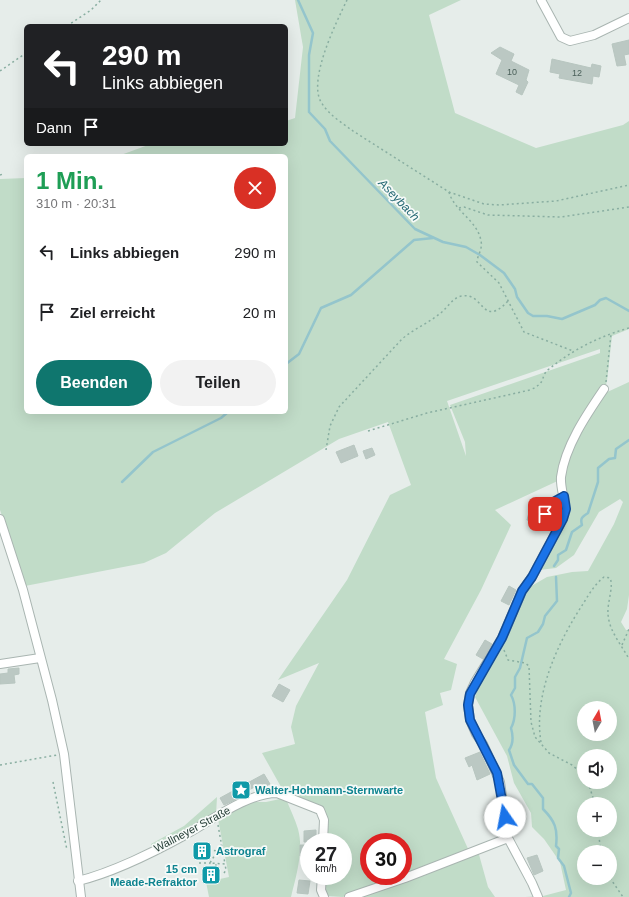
<!DOCTYPE html>
<html lang="de">
<meta charset="utf-8">
<style>
:root{--surface:#fff;--page:#f2f2f2;--text:#202124;--muted:#757577;--accent:#0f766e}
body{margin:0;font-family:Arial,sans-serif;background:var(--page);color:var(--text);height:100vh;display:flex;flex-direction:column;font-size:15px;white-space:nowrap}
*{box-sizing:border-box;margin:0}
p{font-size:13px;color:var(--muted)}
.icon{flex:none;width:22px;height:22px;fill:none;stroke:currentColor;stroke-width:2;stroke-linecap:round;stroke-linejoin:round}
.map{position:relative;flex:1;overflow:hidden}
.side{position:absolute;left:24px;top:154px;width:264px;height:260px;display:flex;flex-direction:column;background:var(--surface);border-radius:6px;box-shadow:0 4px 16px #0002}
.side>*{flex:none}
.hud{position:absolute;left:24px;top:24px;width:264px;height:122px;border-radius:6px;box-shadow:0 4px 16px #0002;background:#202124;color:#fff;overflow:hidden}
.needle{width:26px;rotate:10deg}
.tools{position:absolute;left:577px;top:701px;display:grid;gap:8px}
.tools a{display:grid;place-items:center;width:40px;height:40px;border-radius:50%;background:var(--surface);box-shadow:0 4px 16px #0002;font-size:20px}
.speed{position:absolute;left:300px;top:833px;display:flex;gap:8px;font-size:20px;font-weight:700;text-align:center}
.speed>*{display:grid;place-content:center;width:52px;height:52px;border-radius:50%;background:var(--surface);box-shadow:0 4px 16px #0002;line-height:1}
.speed small{font-size:10px;font-weight:400}
.speed .limit{border:6px solid #d22;background:#fff;color:#111}
.pin{position:absolute;display:grid;place-items:center;width:34px;height:34px;color:#fff;margin:-17px;border-radius:8px;box-shadow:0 2px 6px #0006}
.me{position:absolute;width:44px;margin:-22px;rotate:348deg;stroke-linejoin:round;filter:drop-shadow(0 0 3px #0008)}
.turn{display:flex;align-items:center;gap:14px;height:84px;padding:0 12px;font-size:18px}
.turn .icon{width:52px;height:52px;stroke-width:2.5}
.turn b{display:block;font-size:28px;line-height:34px}
.then{display:flex;align-items:center;height:38px;padding:0 12px;background:#0003;gap:8px;font-size:15px}
.round{display:grid;place-items:center;flex:none;width:42px;height:42px;border-radius:21px;background:var(--page)}
.head{display:flex;align-items:center;justify-content:space-between;height:68px;padding:0 12px}
h1{font-size:24px;font-weight:600;line-height:30px;color:#1e9e55}
.primary-button{display:flex;gap:8px;margin-top:auto;padding:8px 12px}
.primary-button a{flex:1;height:46px;border-radius:24px;background:var(--accent);color:#fff;font-size:16px;font-weight:600;line-height:46px;text-align:center}
.primary-button a+a{background:var(--page);color:var(--text)}
ul{padding:0;list-style:none}
li{display:flex;align-items:center;gap:12px;height:60px;padding:0 12px}
li div{flex:1}
li b{display:block;font-size:15px}
li em{font-style:normal}
.map>svg:first-child{display:block}
.green{fill:#c1dcc8;fill-rule:evenodd}
.lines{fill:none;stroke-linecap:round;stroke-linejoin:round}
.stream{stroke:#94c5cc;stroke-width:2.5}
.building{fill:#bbc8c3;stroke:#b8c6c0}
.minor-casing{stroke:#a9b5b1;stroke-width:10}
.path{stroke:#89aea1;stroke-width:1.5;stroke-dasharray:2 3;stroke-linecap:butt}
.minor{stroke:#fff;stroke-width:8}
.route-casing{stroke:#114b97;stroke-width:10}
.route{stroke:#1a73e8;stroke-width:7}
.labels{text-anchor:middle;stroke-width:3.5;stroke-linejoin:round;paint-order:stroke}
.number-label{font-size:9px;fill:#4b605a}
.culture-label{font-size:11px;font-weight:bold;fill:#0d838f;stroke:#f6faf8;text-anchor:start}
.street-label{font-size:11px;fill:#263e37;stroke:#f6faf8}
.water-label{font-size:12px;font-style:italic;fill:#256974;stroke:#f6faf8}
</style>
<div class="map">
<svg width="629" height="897" viewBox="0 0 629 897">
<rect width="100%" height="100%" fill="#e6edea"/>
<g class="green">
<path d="M295,0H461L429,15L455,113L536,148L623,125L629,121V329L612,336L607,381L603,394L629,382V595L627,609L621,622L626,630H629V897H525L543,896L566,890L560,862L544,839L532,827L531,813L514,783L507,756L475,697L481,678L528,588L547,577L572,572L588,571L614,524L623,502L620,499L599,512L574,555L556,568L539,570L568,517L564,478L495,510L511,525L481,590L444,659L457,664L451,690L440,693L443,705L425,712L436,778L469,851L403,876V842H369V876H402L343,897L327,896L324,892V876H343V842H325V811L322,808L285,794L262,753L295,744L291,727L296,706L319,663L278,680L347,580L390,495L411,485L388,422L339,439L215,513L166,553L144,563L25,586L0,510V179L26,178V412H286V156H118L151,144H286V121L295,118L303,47ZM600,349V353L450,405L465,442L466,456L447,401ZM584,708H610V734H584ZM584,756H610V782H584ZM584,804H610V830H584ZM584,852H610V878H584Z"/>
<path d="M217,797L216,815L151,847V844L184,826Z"/>
<path d="M280,799H286C290,809 295,819 298,829C304,851 296,876 291,897H209L206,882L229,877L218,819L249,802H266Z"/>
<path d="M478,851L488,887L495,897H357Z"/>
</g>
<g class="lines">
<g class="stream">
<path d="M298,0L313,33L309,55V112L325,129L330,141L415,229L443,242L466,247L480,255L504,273L515,289L517,297L528,313L533,316H547L562,319L595,305L600,300L606,298L629,311"/>
<path d="M286,364L299,354L321,308L351,295L414,240L433,238"/>
<path d="M122,482L153,452L221,418L228,412"/>
<path d="M554,566L558,560V555L566,550L572,532L582,525C580,518 582,517 588,513L598,482V468L609,459L615,458L616,449L629,440"/>
<path d="M556,577L557,601L545,616L543,624L538,632L527,638L520,668L515,677V688L511,695C516,704 516,719 511,728C513,735 514,743 509,750L514,765L528,784H532L543,798V809C555,821 558,829 556,846L559,849L558,858L564,866L571,893L569,897"/>
</g>
</g>
<g class="building">
<path d="M629,40V54L624,55L626,65L617,66L612,44Z"/>
<path d="M500,47L514,54L511,61L529,70L526,80L528,82L522,95L516,92L519,85L496,74L502,60L491,53Z"/>
<path d="M552,59L591,68L592,64L601,66L599,77L593,76L592,84L559,78L560,74L550,72Z"/>
<path d="M354,445L358,456L341,463L336,452Z"/>
<path d="M372,448L375,455L366,459L363,451Z"/>
<path d="M532,501L542,504L539,523L527,520Z"/>
<path d="M509,586L516,590L509,605L501,601Z"/>
<path d="M485,640L492,644L483,659L476,655Z"/>
<path d="M19,668V674L14,675L15,683L0,684V674L8,673V669Z"/>
<path d="M279,684L290,690L283,702L272,696Z"/>
<path d="M480,752L490,774L477,780L472,765L469,767L465,758Z"/>
<path d="M264,774L270,784L262,788L260,784L249,790L250,793L224,805L220,798Z"/>
<path d="M316,830V842H304V831Z"/>
<path d="M300,845H309V855L300,856Z"/>
<path d="M537,855L543,871L534,875L527,858Z"/>
<path d="M299,880L310,881L308,894L297,893Z"/>
</g>
<g class="lines">
<defs>
<g id="minor">
<path d="M541,0L561,37L570,41L594,35L629,18"/>
<path d="M545,514L548,505L564,496"/>
<path d="M0,519L23,590L52,700L64,754L81,897"/>
<path d="M0,664L40,658"/>
<path d="M322,876L321,890L324,897"/>
<path d="M78,881C111,873 156,851 185,835C211,821 247,793 277,793L320,810L324,820L323,842"/>
<path d="M349,897L405,878L508,838"/>
<path d="M538,897L532,883L508,838L500,782L483,744L476,734L470,720L468,705L470,693L475,682L502,638L522,591L532,577L563,519C568,502 560,492 561,477C565,446 587,414 604,389"/>
</g>
</defs>
<use href="#minor" class="minor-casing"/>
<g class="path">
<path d="M347,0C336,23 308,79 321,102C328,114 342,123 353,131L449,192L484,204L499,205L556,201L629,185"/>
<path d="M67,26L91,10L101,0"/>
<path d="M0,71L26,53"/>
<path d="M0,175L3,174"/>
<path d="M449,192C454,211 478,221 481,241C483,249 477,256 477,262L499,283L524,332L573,351"/>
<path d="M459,208L464,207L488,215L561,217L629,207"/>
<path d="M606,382L611,334"/>
<path d="M368,431L427,413L530,390C548,382 539,377 549,369C572,350 600,336 629,328"/>
<path d="M326,450L330,426L339,407L402,339C415,328 431,322 443,311C449,305 454,297 462,296C484,292 482,329 508,301"/>
<path d="M622,645L629,629"/>
<path d="M504,650L508,660L525,663L529,666L531,722L535,737L549,753L572,765L584,775"/>
<path d="M541,742C533,695 558,642 583,604C589,594 595,584 604,577L610,578C614,586 607,603 608,614C609,631 621,644 629,659"/>
<path d="M0,765L57,755"/>
<path d="M53,782L67,850"/>
<path d="M588,782L595,804"/>
<path d="M218,825L225,864L210,863L221,845"/>
<path d="M598,830L601,852"/>
<path d="M204,849L217,851"/>
<path d="M199,863H210L202,875"/>
<path d="M213,873L215,874L216,864"/>
<path d="M224,873L226,870L225,864"/>
<path d="M610,878L623,897"/>
</g>
<use href="#minor" class="minor"/>
</g>
<g class="lines">
<defs>
<path id="route" d="M505,817L497,773L470,720L468,705L470,694L502,638L522,591L532,577L563,519L566,509L564,496L548,505L545,514"/>
</defs>
<use href="#route" class="route-casing"/>
<use href="#route" class="route"/>
</g>
<defs>
<symbol id="sight-square" viewBox="-11 -11 22 22"><rect x="-9" y="-9" width="18" height="18" rx="4" fill="#0f9aa8" stroke="#f6faf8"/><path d="M0-6L1.8-2.2L6-1.7L2.9 1.2L3.7 5.4L0 3.3L-3.7 5.4L-2.9 1.2L-6-1.7L-1.8-2.2Z" fill="#fff"/></symbol>
<symbol id="building-square" viewBox="-11 -11 22 22"><rect x="-9" y="-9" width="18" height="18" rx="4" fill="#0f9aa8" stroke="#f6faf8"/><path d="M-4-6H4V6H1V3H-1V6H-4ZM-2.5-4.3h1.7v1.8h-1.7ZM.8-4.3h1.7v1.8H.8ZM-2.5-1h1.7V.8h-1.7ZM.8-1h1.7V.8H.8Z" fill="#fff"/></symbol>
</defs>
<g fill-rule="evenodd">
<use href="#sight-square" x="230" y="779" width="22" height="22"/>
<use href="#building-square" x="191" y="840" width="22" height="22"/>
<use href="#building-square" x="200" y="864" width="22" height="22"/>
</g>
<g class="labels">
<g class="number-label">
<text x="512" y="75">10</text>
<text x="577" y="76">12</text>
</g>
<g class="culture-label">
<text x="255" y="794">Walter-Hohmann-Sternwarte</text>
<text x="216" y="855">Astrograf</text>
<text x="197" y="873" text-anchor="end">15 cm<tspan x="197" dy="13">Meade-Refraktor</tspan></text>
</g>
<g class="street-label">
<text transform="translate(192 829) rotate(-28)" y="4">Wallneyer Straße</text>
</g>
<g class="water-label">
<text transform="translate(399 200) rotate(46)" y="4">Aseybach</text>
</g>
</g>
</svg>
<div class="tools">
<a><svg class="needle" viewBox="-14 -14 28 28"><path d="M0-13l5 13h-10z" fill="#e53935"/><path d="M0 13l5-13h-10z" fill="#757577"/></svg></a>
<a><svg class="icon" aria-label="sound" viewBox="0 0 24 24"><path d="M4 9h4l5-4v14l-5-4H4zM17 9q2 3 0 6"/></svg></a>
<a>+</a>
<a>−</a>
</div>
<div class="speed"><div>27<small>km/h</small></div><div class="limit">30</div></div>
<div class="pin" style="left:545px;top:514px;background:#d93025"><svg class="icon" aria-label="arrive" viewBox="0 0 24 24"><path d="M6 21V4h12l-3 4 3 4H6"/></svg></div>
<svg class="me" style="left:505px;top:817px" viewBox="-20 -20 40 40"><circle r="19" fill="#fff"/><path d="M0-13L10 11 0 6-10 11z" fill="#1a73e8"/></svg>
<div class="hud">
<div class="turn"><svg class="icon" aria-label="left" viewBox="0 0 24 24"><path d="M17 20v-9H6M10 6l-5 5 5 5"/></svg><div><b>290 m</b>Links abbiegen</div></div>
<div class="then">Dann<svg class="icon" aria-label="arrive" viewBox="0 0 24 24"><path d="M6 21V4h12l-3 4 3 4H6"/></svg></div>
</div>
<section class="side">
<div class="head"><div><h1>1 Min.</h1><p>310 m · 20:31</p></div><a class="round" style="background:#d93025;color:#fff"><svg class="icon" aria-label="close" viewBox="0 0 24 24"><path d="M6 6l12 12M18 6L6 18"/></svg></a></div>
<ul>
<li><svg class="icon" aria-label="left" viewBox="0 0 24 24"><path d="M17 20v-9H6M10 6l-5 5 5 5"/></svg><div><b>Links abbiegen</b></div><em>290 m</em></li>
<li><svg class="icon" aria-label="arrive" viewBox="0 0 24 24"><path d="M6 21V4h12l-3 4 3 4H6"/></svg><div><b>Ziel erreicht</b></div><em>20 m</em></li>
</ul>
<div class="primary-button"><a>Beenden</a><a>Teilen</a></div>
</section>
</div>
